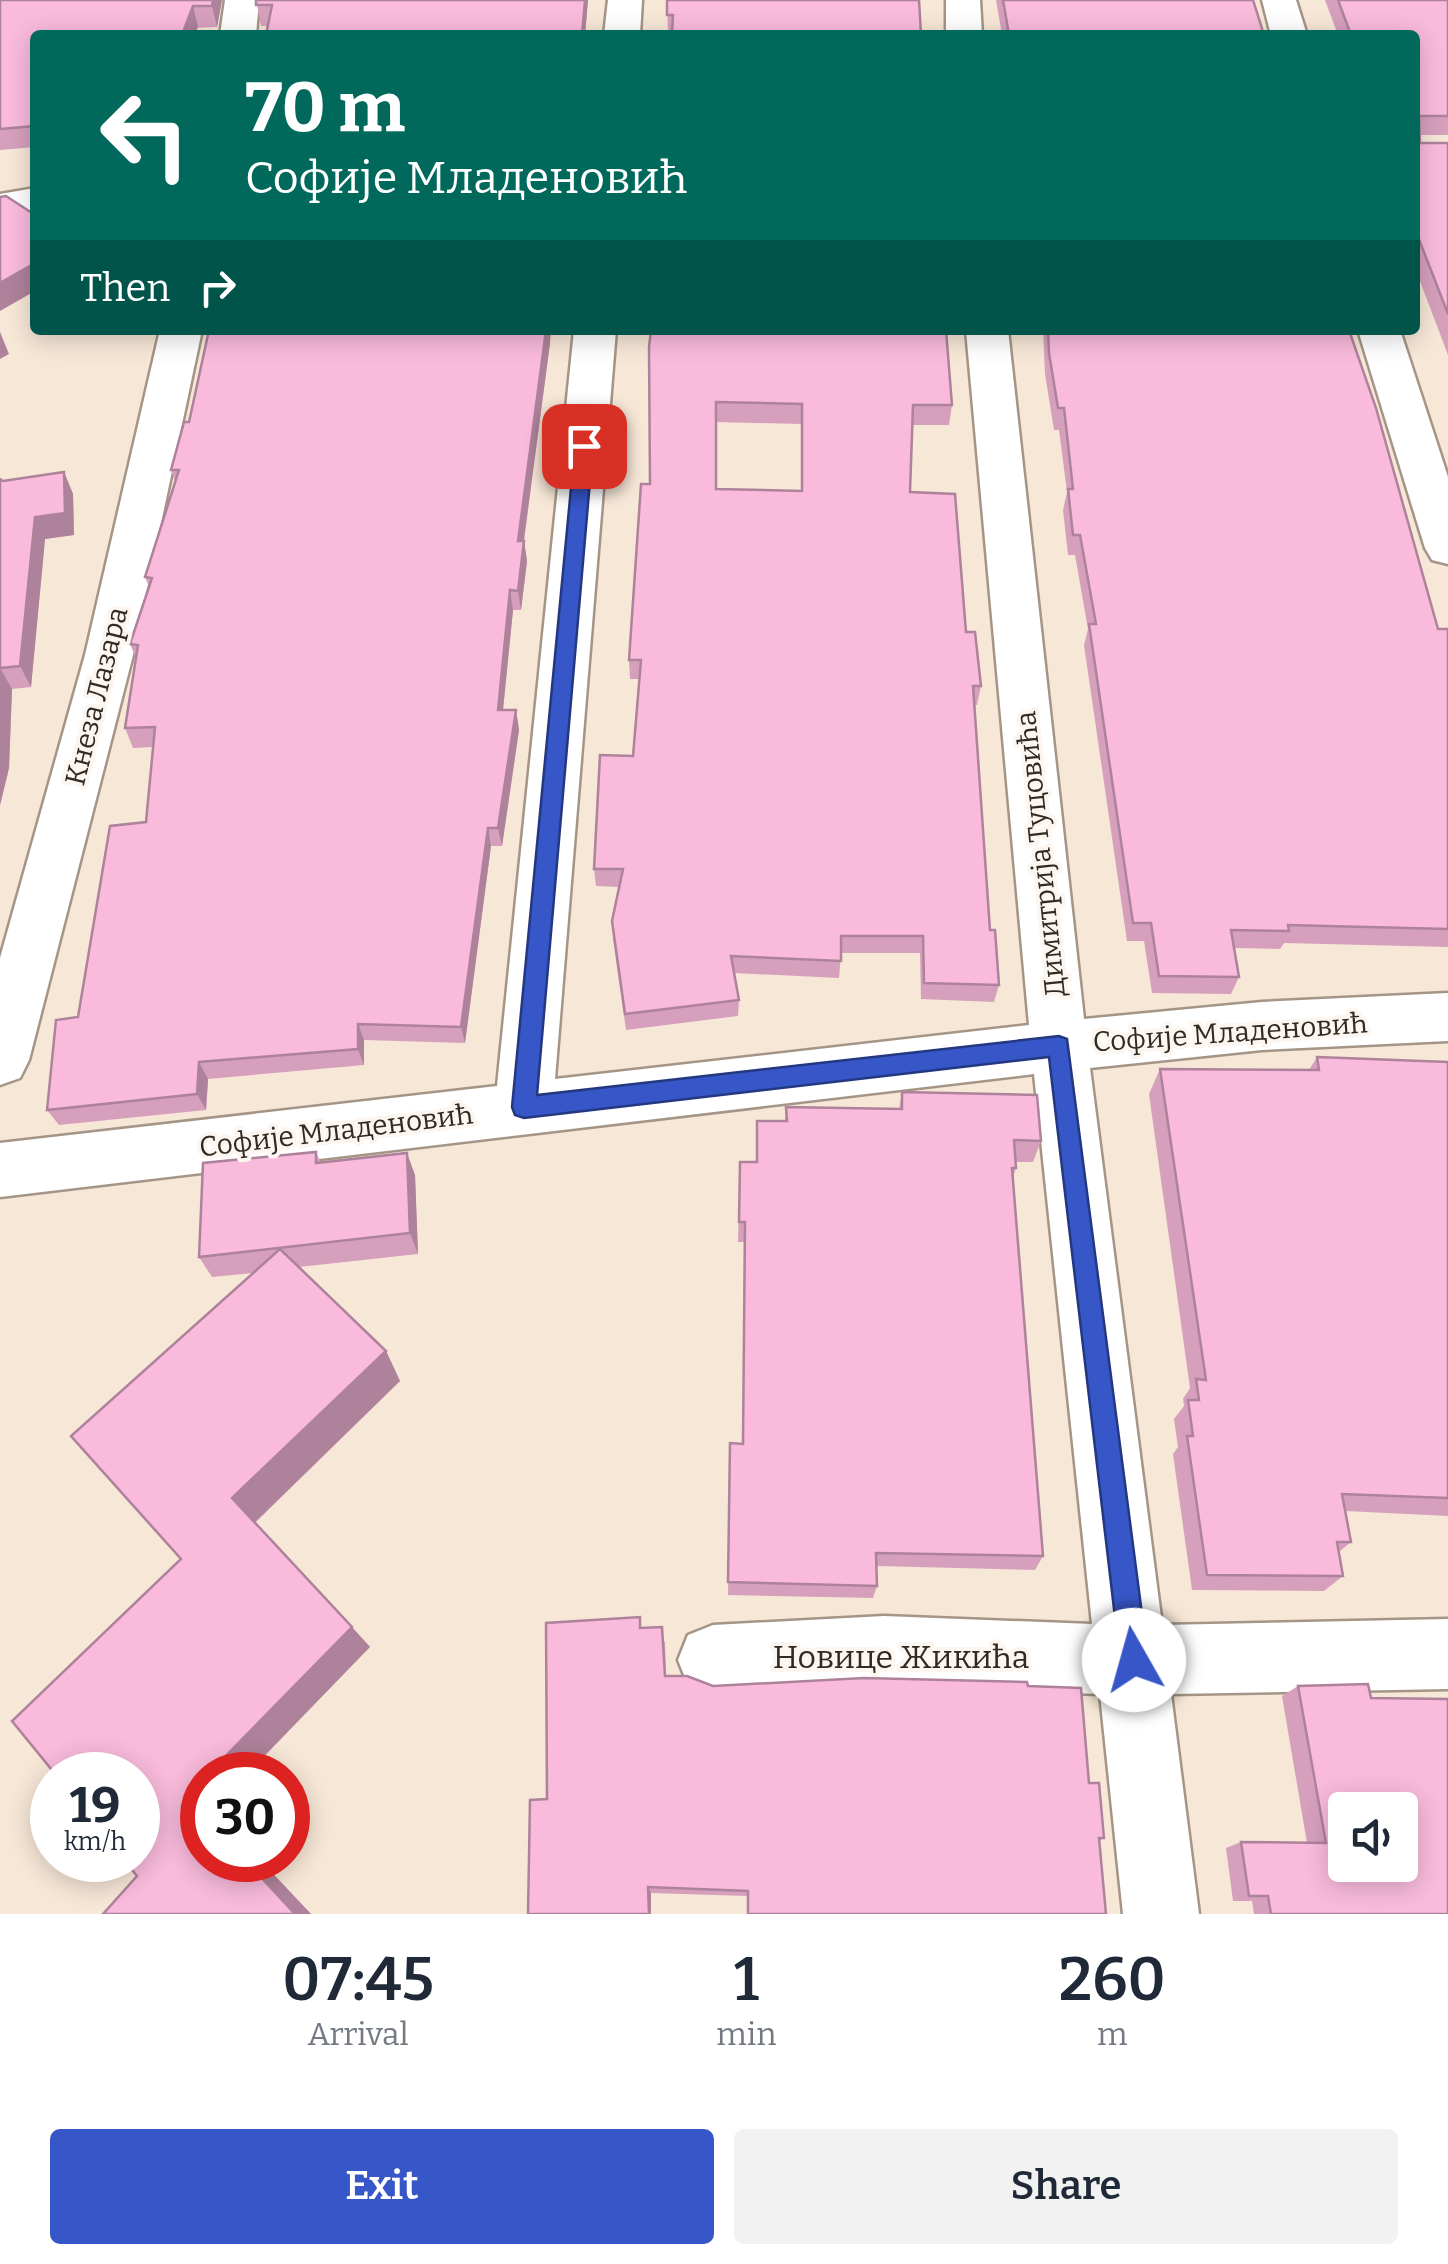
<!DOCTYPE html>
<meta charset="utf-8">
<style>
:root{--surface:#fff;--page:#f2f2f3;--text:#1f2937;--muted:#747a83;--accent:#3756c8}
body{margin:0;font-family:Bitter,serif;background:var(--page);color:var(--text);height:100vh;display:flex;flex-direction:column;font-size:38px;white-space:nowrap}
*{box-sizing:border-box;margin:0}
p{font-size:32px;color:var(--muted)}
.icon{flex:none;width:55px;height:55px;fill:none;stroke:currentColor;stroke-width:2;stroke-linecap:round;stroke-linejoin:round}
.map{position:relative;height:1914px;overflow:hidden}
.details{display:flex;flex-direction:column;background:var(--surface);flex:1}
.details>*{flex:none}
.top-card{position:absolute;left:30px;top:30px;width:1390px;height:305px;border-radius:10px;box-shadow:0 5px 25px #0003;background:#00695c;color:#fff;overflow:hidden}
.controls{position:absolute;left:1328px;top:1792px;display:grid;gap:20px}
.controls a{display:grid;place-items:center;width:90px;height:90px;border-radius:10px;background:var(--surface);box-shadow:0 5px 25px #0003;font-size:50px}
.speed{position:absolute;left:30px;top:1752px;display:flex;gap:20px;font-size:50px;font-weight:700;text-align:center}
.speed>*{display:grid;place-content:center;width:130px;height:130px;border-radius:50%;background:var(--surface);box-shadow:0 5px 25px #0003;line-height:1}
.speed small{font-size:25px;font-weight:400}
.speed .limit{border:15px solid #d22;background:#fff;color:#111}
.pin{position:absolute;display:grid;place-items:center;width:85px;height:85px;color:#fff;margin:-42px;border-radius:20px;box-shadow:0 5px 15px #0006}
.me{position:absolute;width:110px;margin:-55px;rotate:353deg;stroke-linejoin:round;filter:drop-shadow(0 0 8px #0008)}
.turn{display:flex;align-items:center;gap:35px;height:210px;padding:0 50px;font-size:45px}
.turn .icon{width:130px;height:130px;stroke-width:2.5}
.turn b{display:block;font-size:70px;line-height:85px}
.then{display:flex;align-items:center;height:95px;padding:0 50px;background:#0003;gap:20px;font-size:38px}
.eta{display:flex;justify-content:space-evenly;align-items:center;height:170px;text-align:center}
.eta b{font-size:60px;font-weight:600;line-height:70px}
.cta{display:flex;gap:20px;margin-top:auto;padding:20px 50px}
.cta a{flex:1;height:115px;border-radius:10px;background:var(--accent);color:#fff;font-size:40px;font-weight:600;line-height:115px;text-align:center}
.cta a+a{background:var(--page);color:var(--text)}
.map>svg:first-child{display:block}
.lines{fill:none;stroke-linecap:round;stroke-linejoin:round}
.minor-casing{stroke:#a49587;stroke-width:5}
.minor{fill:#fff;fill-rule:evenodd}
.wall{fill:#d6a0bd;fill-rule:evenodd}
.shaded-wall{fill:#ae829a}
.building{fill:#f9badc;stroke:#ae829a;stroke-width:2.5;fill-rule:evenodd}
.route{fill:#3756c8;stroke:#243882;stroke-width:2.5}
.labels{text-anchor:middle;stroke-width:8;stroke-linejoin:round;paint-order:stroke}
.street-label{font-size:28px;fill:#302a24;stroke:#fdf6f0}
.near-street-label{font-size:32px;fill:#302a24;stroke:#fdf6f0}
</style>
<div class="map">
<svg width="1448" height="1914" viewBox="0 0 1448 1914">
<rect width="100%" height="100%" fill="#f7e7d7"/>
<g class="lines">
<defs>
<g id="minor">
<path d="M225,0H259L256,35H220Z"/>
<path d="M608,0H642L640,35H604Z"/>
<path d="M946,0H980L982,35H946Z"/>
<path d="M1262,0H1296L1307,35H1271Z"/>
<path d="M35,188V212L0,218V194Z"/>
<path d="M160,330H202L133,655L29,1060L20,1078L0,1085V958L85,655Z"/>
<path d="M574,330H616L555,1079L1029,1025L966,330H1008L1084,1019L1262,1002L1448,993V1041L1262,1050L1090,1068L1162,1625L1448,1619V1689L1171,1694L1199,1914H1123L1100,1694L884,1686L713,1695L688,1685L678,1660L688,1635L713,1625L884,1616L1092,1624L1034,1074L0,1197V1143L497,1086Z"/>
<path d="M1358,330H1400L1448,477V564L1432,560L1425,548Z"/>
</g>
</defs>
<use href="#minor" class="minor-casing"/>
<use href="#minor" class="minor"/>
</g>
<g class="wall">
<path d="M0,0H222L217,27L35,35V147L0,150Z"/>
<path d="M256,0H588L585,35H266L268,26H261Z"/>
<path d="M667,0L921,35H668Z"/>
<path d="M996,0H1253L1264,35H1002Z"/>
<path d="M1325,0H1448V135H1420V143H1448V355L1415,268V35H1338Z"/>
<path d="M1043,330H1349L1438,629H1448V947L1284,943L1280,949L1234,948L1239,977L1231,994L1152,993L1144,941H1127L1084,645L1088,629L1075,555H1068L1063,510L1067,492L1059,430H1054L1045,374Z"/>
<path d="M550,343L524,541L527,561L521,610H513L503,710H516L519,730L502,846H491L465,1043L364,1040V1065L208,1079L206,1110L59,1125L47,1110L146,822L153,747L133,748L125,728L136,658L130,644L149,587L145,577L175,482L171,470L189,422Z"/>
<path d="M649,347L952,405L949,425H912L910,492L966,632L981,686L977,705H975L990,930L999,985L994,1002L921,999L920,953H841L839,978L734,973L739,1000L738,1016L626,1030L613,938L619,887L596,886L594,869L633,756L640,679H630L629,660L650,484ZM716,422L801,424V491L716,489Z"/>
<path d="M64,472L73,494L74,535L45,539L31,687L12,689L9,768L0,805L3,481Z"/>
<path d="M1317,1057L1448,1062V1516L1345,1511L1351,1542L1339,1552L1343,1576L1324,1591L1192,1590L1173,1454L1178,1447L1174,1419L1184,1406L1183,1399L1190,1388L1149,1094L1160,1069L1309,1070Z"/>
<path d="M902,1092L1041,1141L1033,1162H1016V1168L1013,1178L1043,1556L1035,1570L877,1566V1586L873,1598L728,1595L730,1443H743L744,1242H738L740,1162H756L785,1121L786,1107L899,1109Z"/>
<path d="M316,1152L321,1163L415,1175L418,1254L299,1267L386,1351L400,1381L255,1523L370,1647L202,1775V1860H260L311,1914H103L137,1876L181,1559L253,1273L212,1277L199,1257Z"/>
<path d="M643,1628L665,1642L666,1676L713,1686H1028L1089,1783L1104,1838L1099,1841L1106,1914H747V1896L651,1893V1914H528L547,1799Z"/>
<path d="M1298,1686L1371,1698L1448,1914H1254L1252,1901H1233L1226,1848L1241,1842L1307,1843L1282,1696Z"/>
</g>
<g class="shaded-wall">
<path d="M213,0H222L217,27L212,6Z"/>
<path d="M585,0H588L585,35H582Z"/>
<path d="M193,6L198,27L195,35H182Z"/>
<path d="M35,263V291L0,311V283Z"/>
<path d="M546,330H551L550,343L521,561L518,541Z"/>
<path d="M0,332L9,354L0,359Z"/>
<path d="M64,472L73,494L74,535L45,539L31,687L20,666L35,517Z"/>
<path d="M524,541L527,561L521,610L518,591Z"/>
<path d="M510,590L513,610L501,729L498,710Z"/>
<path d="M0,668L12,689L9,768L0,805Z"/>
<path d="M516,710L519,730L502,846L498,828Z"/>
<path d="M488,828L491,846L465,1043L461,1027Z"/>
<path d="M358,1024L364,1040V1065L358,1049Z"/>
<path d="M199,1062L208,1079L206,1110L197,1094Z"/>
<path d="M407,1153L415,1175L418,1254L410,1233Z"/>
<path d="M386,1351L400,1381L254,1523L232,1498Z"/>
<path d="M352,1627L370,1647L246,1775H207Z"/>
<path d="M202,1780V1814L186,1797Z"/>
<path d="M245,1860H260L311,1914H295Z"/>
<path d="M648,1887L651,1893V1914H649Z"/>
</g>
<g class="building">
<path d="M0,0H213L212,6H193L182,35H35V126L0,129Z"/>
<path d="M256,0H585L582,35H266L272,5H256Z"/>
<path d="M667,0H919L921,35H672L673,15H667Z"/>
<path d="M1003,0H1253L1264,35H1009Z"/>
<path d="M1338,0H1448V116H1419L1420,143H1448V314L1415,229V35H1351Z"/>
<path d="M6,196L35,215V263L0,283V197Z"/>
<path d="M209,330H546L518,541H524L518,591L510,590L498,710H516L498,828H488L461,1027L358,1024V1049L199,1062L197,1094L47,1110L56,1020L78,1017L110,826L146,822L155,727L125,728L138,645L130,644L152,578L145,577L179,470H171L184,422H189Z"/>
<path d="M651,330H946L952,405H913L910,492L955,494L966,632H975L981,686H973L990,930H995L999,985L924,983L923,936H841V961L731,956L739,1000L625,1014L612,921L623,869H594L600,755L633,756L641,660H629L641,484H650L649,347ZM716,402L802,404V491L716,489Z"/>
<path d="M1048,330H1349L1376,408L1438,629H1448V929L1288,925L1289,931L1231,930L1239,977L1159,976L1151,923H1133L1089,624H1096L1080,535H1073L1068,489H1073L1064,408H1058L1049,353Z"/>
<path d="M64,472L65,513L35,517L20,666L0,668V682V479L3,481Z"/>
<path d="M1317,1057L1448,1062V1498L1342,1494L1351,1542H1337L1343,1576L1207,1575L1187,1436H1193L1188,1400H1199L1196,1379L1206,1380L1160,1069L1319,1070Z"/>
<path d="M902,1092L1037,1095L1041,1141L1014,1140L1016,1168H1012L1043,1556L876,1553L877,1586L728,1582L730,1443L743,1444L745,1222H739L740,1162H757V1121H787L786,1107L902,1109Z"/>
<path d="M316,1152V1163L407,1153L410,1233L199,1257L203,1163Z"/>
<path d="M280,1249L386,1351L232,1498L352,1627L207,1775H202V1780L186,1797L202,1814V1860H245L295,1914H103L137,1876L124,1860H138V1775H56L12,1721L181,1559L71,1436Z"/>
<path d="M640,1617V1628L662,1627L665,1676H687L713,1686L864,1678L1027,1682L1028,1686L1081,1688L1089,1783H1099L1104,1838H1099L1106,1914H748V1891L648,1887L649,1914H528L530,1800L547,1799L546,1623Z"/>
<path d="M1368,1684L1371,1698L1448,1699V1914H1271L1268,1896H1249L1241,1842L1326,1843L1298,1686ZM1345,1810H1400V1865H1345Z"/>
</g>
<path class="route" d="M584,440L593,446L537,1095L1059,1036L1067,1039L1148,1660L1144,1671L1134,1675L1124,1671L1120,1660L1049,1057L524,1118L515,1115L512,1107L575,446Z"/>
<g class="labels">
<g class="street-label">
<text transform="translate(96 696) rotate(-76)" y="10">Кнеза Лазара</text>
<text transform="translate(1040 854) rotate(-96)" y="10">Димитрија Туцовића</text>
<text transform="translate(1230 1032) rotate(-4)" y="10">Софије Младеновић</text>
<text transform="translate(336 1130) rotate(-7)" y="10">Софије Младеновић</text>
</g>
<g class="near-street-label">
<text x="901" y="1668">Новице Жикића</text>
</g>
</g>
</svg>
<div class="controls">
<a><svg class="icon" aria-label="sound" viewBox="0 0 24 24"><path d="M4 9h4l5-4v14l-5-4H4zM17 9q2 3 0 6"/></svg></a>
</div>
<div class="speed"><div>19<small>km/h</small></div><div class="limit">30</div></div>
<div class="pin" style="left:584px;top:446px;background:#d93025"><svg class="icon" aria-label="arrive" viewBox="0 0 24 24"><path d="M6 21V4h12l-3 4 3 4H6"/></svg></div>
<svg class="me" style="left:1134px;top:1660px" viewBox="-20 -20 40 40"><circle r="19" fill="#fff"/><path d="M0-13L10 11 0 6-10 11z" fill="#3756c8"/></svg>
<div class="top-card">
<div class="turn"><svg class="icon" aria-label="left" viewBox="0 0 24 24"><path d="M17 20v-9H6M10 6l-5 5 5 5"/></svg><div><b>70 m</b>Софије Младеновић</div></div>
<div class="then">Then<svg class="icon" aria-label="right" viewBox="0 0 24 24"><path d="M7 20v-9h11M14 6l5 5-5 5"/></svg></div>
</div>
</div>
<section class="details">
<div class="eta">
<div><b>07:45</b><p>Arrival</p></div>
<div><b>1</b><p>min</p></div>
<div><b>260</b><p>m</p></div>
</div>
<div class="cta"><a>Exit</a><a>Share</a></div>
</section>
